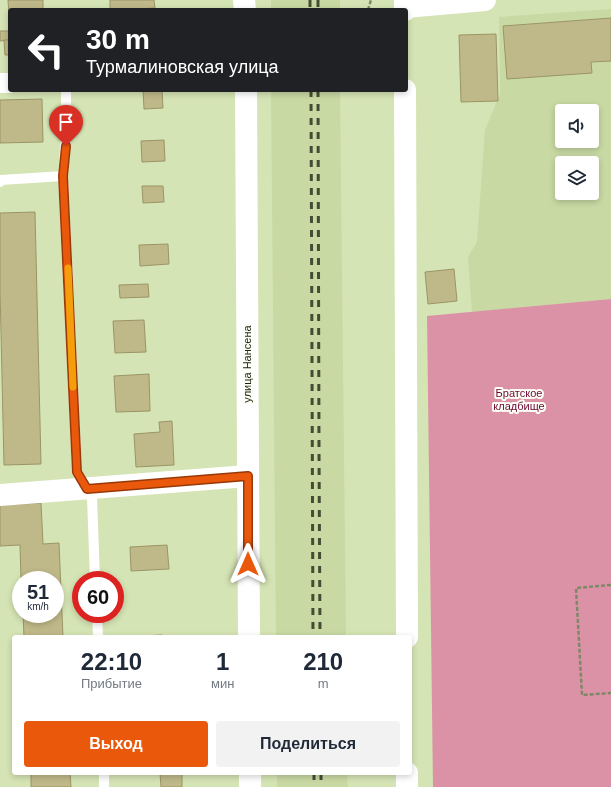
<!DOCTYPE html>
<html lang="ru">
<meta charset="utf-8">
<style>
:root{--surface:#fff;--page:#f2f2f3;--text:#1f2937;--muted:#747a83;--accent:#ea580c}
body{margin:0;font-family:Arial,sans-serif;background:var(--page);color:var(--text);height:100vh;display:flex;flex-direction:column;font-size:15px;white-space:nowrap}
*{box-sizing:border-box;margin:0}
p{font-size:13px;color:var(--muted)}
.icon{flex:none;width:22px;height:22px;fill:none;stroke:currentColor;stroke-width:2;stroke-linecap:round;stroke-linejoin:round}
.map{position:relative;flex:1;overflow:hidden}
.details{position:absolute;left:12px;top:635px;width:400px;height:140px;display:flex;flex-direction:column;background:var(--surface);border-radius:4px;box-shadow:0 2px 6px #0003}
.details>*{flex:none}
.banner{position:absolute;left:8px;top:8px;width:400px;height:84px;border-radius:4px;box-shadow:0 2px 6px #0003;background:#202124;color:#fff;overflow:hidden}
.buttons{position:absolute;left:555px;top:104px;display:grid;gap:8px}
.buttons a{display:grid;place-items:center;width:44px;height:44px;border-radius:4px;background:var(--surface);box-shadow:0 2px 6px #0003;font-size:20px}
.speed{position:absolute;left:12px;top:571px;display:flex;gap:8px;font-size:20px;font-weight:700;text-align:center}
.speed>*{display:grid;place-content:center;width:52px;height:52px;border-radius:50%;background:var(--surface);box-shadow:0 2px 6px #0003;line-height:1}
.speed small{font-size:10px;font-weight:400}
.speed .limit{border:6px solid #d22;background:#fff;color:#111}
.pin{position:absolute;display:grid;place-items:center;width:34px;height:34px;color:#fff;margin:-41px -17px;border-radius:50% 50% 50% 0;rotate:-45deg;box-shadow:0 0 4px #0007}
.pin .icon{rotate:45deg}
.me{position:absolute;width:44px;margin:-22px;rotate:0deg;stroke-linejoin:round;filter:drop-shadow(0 0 3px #0008)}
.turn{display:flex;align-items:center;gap:14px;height:84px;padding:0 12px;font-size:18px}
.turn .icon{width:52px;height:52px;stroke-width:2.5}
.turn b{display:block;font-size:28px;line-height:34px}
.eta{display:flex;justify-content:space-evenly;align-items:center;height:68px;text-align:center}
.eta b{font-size:24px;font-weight:700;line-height:28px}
.button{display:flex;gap:8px;margin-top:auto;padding:8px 12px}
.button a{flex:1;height:46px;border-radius:4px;background:var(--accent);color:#fff;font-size:16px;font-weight:700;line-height:46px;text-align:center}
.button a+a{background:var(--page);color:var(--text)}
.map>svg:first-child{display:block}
.built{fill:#c8d9a3;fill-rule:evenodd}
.green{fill:#dc92a6}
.building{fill:#bfb989;stroke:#9b9566}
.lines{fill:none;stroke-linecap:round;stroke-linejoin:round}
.path{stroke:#7e8866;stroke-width:2.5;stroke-dasharray:4 2;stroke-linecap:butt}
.service{stroke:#fff;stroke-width:10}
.minor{stroke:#fff;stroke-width:20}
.tertiary{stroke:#fff;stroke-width:22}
.primary{stroke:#fff;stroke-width:22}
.rail{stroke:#454c34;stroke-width:3;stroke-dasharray:7 7;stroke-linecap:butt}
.route-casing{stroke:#983908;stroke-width:10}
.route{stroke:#ea580c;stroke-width:7}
.slow{stroke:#f59e0b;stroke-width:7}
.labels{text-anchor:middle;stroke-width:4;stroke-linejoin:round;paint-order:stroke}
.street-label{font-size:11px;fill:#1c200f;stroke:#fcfff6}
.park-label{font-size:11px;fill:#6d0736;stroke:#fcfff6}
</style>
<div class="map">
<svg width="611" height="787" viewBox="0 0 611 787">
<rect width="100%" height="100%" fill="#d5e4b4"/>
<g class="built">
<rect x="271" y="0" width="69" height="10"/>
<path d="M611,9V299L472,312L468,257L477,242L485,130L500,94L499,17ZM562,111H592V141H562ZM562,163H592V193H562Z"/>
<path d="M271,90H340L346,637H276Z"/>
<path d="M277,773H347L348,787H277Z"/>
</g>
<path class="green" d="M611,299V787H433L427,316Z"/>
<g class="building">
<path d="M8,0H43V10H10V15H9Z"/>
<path d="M110,0H154L155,8L110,10Z"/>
<path d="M611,18V61L591,62L592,73L507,79L503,26Z"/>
<path d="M0,31H10V40L0,41Z"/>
<path d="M496,34L498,101L461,102L459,35Z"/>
<path d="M4,40H10V55H5Z"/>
<path d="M143,90H162L163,108L144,109Z"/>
<path d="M42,99L43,142L0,143V100Z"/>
<path d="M164,140L165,161L142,162L141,141Z"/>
<path d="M142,186H163L164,202L143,203Z"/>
<path d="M35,212L41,464L4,465L0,289V213Z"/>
<path d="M168,244L169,264L140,266L139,245Z"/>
<path d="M454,269L457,301L428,304L425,272Z"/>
<path d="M148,284L149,297L120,298L119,285Z"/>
<path d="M144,320L146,352L115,353L113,321Z"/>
<path d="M149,374L150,411L116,412L114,376Z"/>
<path d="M172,421L174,465L136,467L134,434L160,432L159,422Z"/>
<path d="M41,503L43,544L59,543L63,637H24L23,614H55V580H21L20,545L0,546V505Z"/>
<path d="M167,545L169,569L131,571L130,547Z"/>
<path d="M162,635V637H124Z"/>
<path d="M31,773H70L71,787H31Z"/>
<path d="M160,773H182V787H161Z"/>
</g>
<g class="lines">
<g class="path">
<path d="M368,10L371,0"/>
<path d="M611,585L576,588L582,695L611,693"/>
</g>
<g class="service">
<path d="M63,176L77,472L92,497L95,580"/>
<path d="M0,182L1,180L63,176L66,134V90"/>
<path d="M97,614L98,637"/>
<path d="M104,773V787"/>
</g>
<path class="minor" d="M0,83H10"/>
<g class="tertiary">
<path d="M405,7L485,0"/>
<path d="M0,495L248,476"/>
</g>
<g class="primary">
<path d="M244,0L245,10"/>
<path d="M405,10V0"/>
<path d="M246,90L249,637"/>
<path d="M405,90L407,637"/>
<path d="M250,773V787"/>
<path d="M407,773V787"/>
</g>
<g class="rail">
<path d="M310,0V10"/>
<path d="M318,0V10"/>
<path d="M311,90L313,637"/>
<path d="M318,90L319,451L320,637"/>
<path d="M314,773V787"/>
<path d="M321,773V787"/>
</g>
</g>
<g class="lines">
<defs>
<path id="route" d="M66,146L63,176L77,472L87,489L248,476V564"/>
</defs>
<use href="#route" class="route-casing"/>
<use href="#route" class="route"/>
<path class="slow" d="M68,268L73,387"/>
</g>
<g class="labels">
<g class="street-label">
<text transform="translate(247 364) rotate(-90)" y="4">улица Нансена</text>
</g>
<g class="park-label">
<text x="519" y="397">Братское<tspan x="519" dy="13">кладбище</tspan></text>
</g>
</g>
</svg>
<div class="buttons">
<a><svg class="icon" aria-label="sound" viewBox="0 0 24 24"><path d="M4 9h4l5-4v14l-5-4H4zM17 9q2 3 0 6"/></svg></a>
<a><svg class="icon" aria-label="layers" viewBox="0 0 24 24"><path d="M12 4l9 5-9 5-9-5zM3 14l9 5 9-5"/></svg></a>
</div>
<div class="speed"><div>51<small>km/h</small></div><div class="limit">60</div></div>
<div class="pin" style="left:66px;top:146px;background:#d93025"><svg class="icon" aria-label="arrive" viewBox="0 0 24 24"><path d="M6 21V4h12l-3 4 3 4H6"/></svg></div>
<svg class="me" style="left:248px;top:564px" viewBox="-20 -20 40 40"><path d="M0-17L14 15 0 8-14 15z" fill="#ea580c" stroke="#fff" stroke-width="4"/></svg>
<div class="banner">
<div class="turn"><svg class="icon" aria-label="left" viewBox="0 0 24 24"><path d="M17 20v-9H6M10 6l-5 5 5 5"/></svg><div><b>30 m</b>Турмалиновская улица</div></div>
</div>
<section class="details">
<div class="eta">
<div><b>22:10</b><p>Прибытие</p></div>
<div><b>1</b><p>мин</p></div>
<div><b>210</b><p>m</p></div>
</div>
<div class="button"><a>Выход</a><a>Поделиться</a></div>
</section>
</div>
